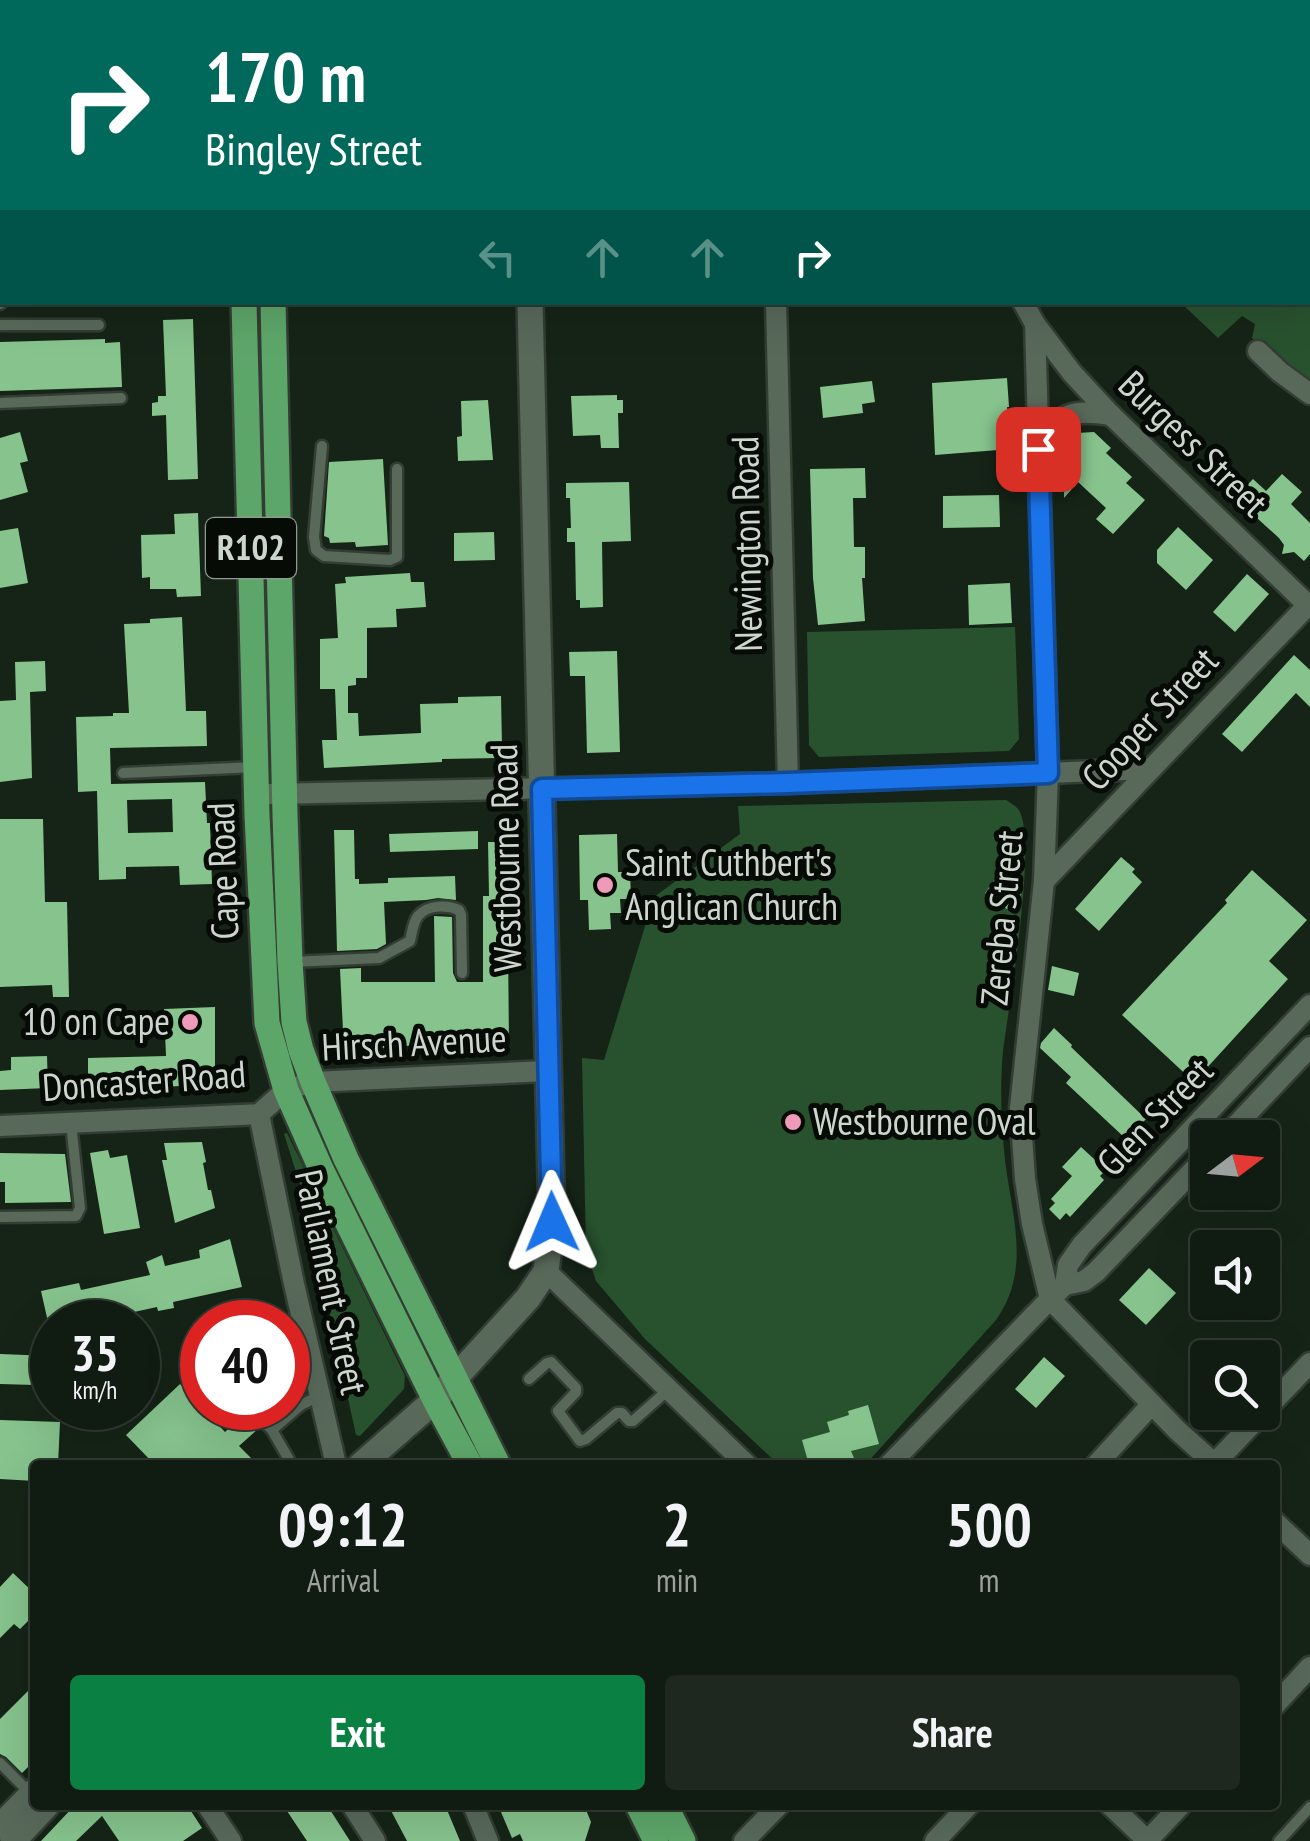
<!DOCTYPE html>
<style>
:root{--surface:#101b11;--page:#1e281f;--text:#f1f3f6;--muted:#9ca19f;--line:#303931;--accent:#0b8043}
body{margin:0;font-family:"PT Sans Narrow",sans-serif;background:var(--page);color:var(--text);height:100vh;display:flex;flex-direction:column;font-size:38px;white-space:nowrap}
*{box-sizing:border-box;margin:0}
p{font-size:32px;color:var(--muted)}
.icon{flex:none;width:55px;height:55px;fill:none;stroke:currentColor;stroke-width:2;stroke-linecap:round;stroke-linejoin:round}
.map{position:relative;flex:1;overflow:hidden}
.panel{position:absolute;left:30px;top:1460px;width:1250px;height:350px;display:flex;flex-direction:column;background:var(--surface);border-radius:10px;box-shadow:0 10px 40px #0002,0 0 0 2px var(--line)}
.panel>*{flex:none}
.hud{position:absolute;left:0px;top:0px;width:1310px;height:305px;box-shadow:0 10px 40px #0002,0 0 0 2px var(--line);background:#00695c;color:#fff;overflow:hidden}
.needle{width:65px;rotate:74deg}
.tools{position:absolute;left:1190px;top:1120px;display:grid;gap:20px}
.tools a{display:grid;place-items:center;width:90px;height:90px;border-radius:10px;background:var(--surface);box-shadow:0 10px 40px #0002,0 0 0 2px var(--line);font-size:50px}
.speed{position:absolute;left:30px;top:1300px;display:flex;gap:20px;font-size:50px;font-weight:700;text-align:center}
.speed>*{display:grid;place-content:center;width:130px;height:130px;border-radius:50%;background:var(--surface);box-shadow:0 10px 40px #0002,0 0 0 2px var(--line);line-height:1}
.speed small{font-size:25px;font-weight:400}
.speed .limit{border:15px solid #d22;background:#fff;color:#111}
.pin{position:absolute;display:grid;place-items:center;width:85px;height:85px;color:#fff;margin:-42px;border-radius:20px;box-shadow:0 5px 15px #0006}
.me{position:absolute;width:110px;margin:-55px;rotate:359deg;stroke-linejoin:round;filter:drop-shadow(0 0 8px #0008)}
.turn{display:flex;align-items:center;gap:35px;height:210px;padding:0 40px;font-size:45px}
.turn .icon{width:130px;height:130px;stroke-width:2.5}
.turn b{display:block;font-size:70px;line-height:85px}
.lanes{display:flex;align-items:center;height:95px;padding:0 40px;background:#0003;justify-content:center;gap:50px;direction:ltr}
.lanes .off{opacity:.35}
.eta{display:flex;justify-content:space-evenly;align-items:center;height:170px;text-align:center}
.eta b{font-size:60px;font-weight:800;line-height:70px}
.cta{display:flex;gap:20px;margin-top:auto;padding:20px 40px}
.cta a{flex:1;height:115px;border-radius:10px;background:var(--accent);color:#fff;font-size:40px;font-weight:800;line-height:115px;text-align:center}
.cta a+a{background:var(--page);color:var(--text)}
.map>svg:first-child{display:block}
.green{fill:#28522e}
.building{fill:#86c38d;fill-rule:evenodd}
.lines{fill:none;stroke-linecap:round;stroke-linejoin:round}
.service-casing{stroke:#333d34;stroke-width:15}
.minor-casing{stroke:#333d34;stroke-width:25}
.tertiary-casing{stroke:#333d34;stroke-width:30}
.secondary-casing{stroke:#333d34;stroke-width:30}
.primary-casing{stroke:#333d34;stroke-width:30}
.service{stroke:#58695a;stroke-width:10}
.minor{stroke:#58695a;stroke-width:20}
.tertiary{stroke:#58695a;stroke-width:25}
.secondary{stroke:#58695a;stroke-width:25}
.primary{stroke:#5da669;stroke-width:25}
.route-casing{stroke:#114b97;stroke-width:25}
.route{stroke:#1a73e8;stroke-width:18}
.poi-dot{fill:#ef9ab8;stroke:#060b06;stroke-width:4}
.labels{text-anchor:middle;stroke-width:10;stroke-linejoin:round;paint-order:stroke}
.shield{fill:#060b06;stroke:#919992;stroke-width:2.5}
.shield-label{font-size:35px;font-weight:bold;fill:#cdd6ce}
.street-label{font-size:38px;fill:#cdd6ce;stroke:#060b06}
.poi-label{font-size:38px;fill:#cdd6ce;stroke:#060b06;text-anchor:start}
</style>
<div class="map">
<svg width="1310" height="1841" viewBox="0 0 1310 1841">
<rect width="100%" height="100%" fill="#162417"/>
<g class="green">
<path d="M1308,263L1310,264V384L1252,338L1255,324L1242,316L1218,338L1181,303L1308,302Z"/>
<path d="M1015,627L1019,739L1009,751L819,757L809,745L807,632Z"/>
<path d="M1006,800C1010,803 1015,805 1018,809C1039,835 1008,1011 1003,1051C1000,1084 1001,1117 1004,1150C1009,1210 1034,1266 996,1320L865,1465H779L645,1339L596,1281L586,1251L582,1058L604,1060L654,897L740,834L738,806Z"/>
<path d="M287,1133L405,1376L404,1389L360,1436L356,1435L305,1200L284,1134Z"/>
</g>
<g class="building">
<path d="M193,319L198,479L168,480L166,415L152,416V403L158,402V396H166L163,320Z"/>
<path d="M105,339V343L120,342L122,387L0,391V342Z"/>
<path d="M1007,378L1009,407H1007L1011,449L935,455L932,383Z"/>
<path d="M872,381L875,402L862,404L863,413L823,418L820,387Z"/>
<path d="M617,395V400H623V413H618L619,448H601L600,435L573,436L571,396Z"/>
<path d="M488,400L493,460L458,461L457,437L462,436L461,401Z"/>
<path d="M20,432L28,461L20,463L28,492L0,500V438Z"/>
<path d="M1094,432L1111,448L1106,453L1132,477L1126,483L1145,500L1113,534L1096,519L1106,508L1078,482L1064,498V478L1058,472L1056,456L1077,433Z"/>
<path d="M383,459L388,545L356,547L355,542L330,543L329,538L324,536L329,462Z"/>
<path d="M865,468L866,498H853L854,547H865V578H862L865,621L818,625L813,578L810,469Z"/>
<path d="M1282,474L1302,492L1291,504L1310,523V554L1304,561L1294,552L1282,554L1284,545L1279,538L1235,498L1253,479L1266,491Z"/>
<path d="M629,482L631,541L602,542L603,607L580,608V600H576L575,542H567V528H571L570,498H566V483Z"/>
<path d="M999,495L1000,527L943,528V496Z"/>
<path d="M198,513L201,596L177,597L176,589H150V577L142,578L141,535L175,534L174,514Z"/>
<path d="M1178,527L1213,560L1186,590L1157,563V550Z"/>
<path d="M18,528L28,583L0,588V531Z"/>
<path d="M494,532L495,560L454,561V533Z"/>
<path d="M410,573L411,582H424L426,607L396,609L397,627L367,628V678H356V685L348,686V713H358L359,736L421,733L420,704L458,703V697L501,696L502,746H499V758L442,759V762L324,768L322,740H337L335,689H320V639L338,638L335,584L346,583L345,577Z"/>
<path d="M1247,574L1269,594L1235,632L1213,612Z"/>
<path d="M1010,583L1012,623L969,625L968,585Z"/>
<path d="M182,617L186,711H206L207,746L110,748L111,784L205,782L207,823H210L212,884L180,885L179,866L126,867V879L99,880L97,791L78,792L76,717L113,716V713H129L124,624L150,623V619ZM172,799L173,832L128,833L127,800Z"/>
<path d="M617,651L620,752L587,753L585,676H570L569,652Z"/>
<path d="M1294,655L1310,670V707L1296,693L1242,752L1222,734Z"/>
<path d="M45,661L46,691L30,692L32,778L0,782V701L16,700L15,662Z"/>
<path d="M0,819H43L45,902H67L69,997H53L52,985L0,987Z"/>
<path d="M334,830H354L355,879H359V884L388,883V878L455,876L456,900L438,898L426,900L384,902L386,944L377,949L337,951Z"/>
<path d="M478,831V849L390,852L389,834Z"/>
<path d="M617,834L618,872H630L631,899H620L621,913H610L611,929L589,930L588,900H580L579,835Z"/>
<path d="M488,842H507L509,1045H418L344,1051L340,969L361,968V982H435L434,916L452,917L453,973L457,982H483V896H489Z"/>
<path d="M1121,857L1135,869L1132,872L1142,882L1099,931L1075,909Z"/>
<path d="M1003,869L1022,882L1019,908L1010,907L1007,909L985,893Z"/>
<path d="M1252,870L1307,920L1269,961L1288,979L1194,1082L1122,1015L1227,903L1225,900Z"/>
<path d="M1052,966L1079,973L1074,996L1048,990Z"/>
<path d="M215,1007V1085L88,1089V1058L166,1056L164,1009Z"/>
<path d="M1054,1028L1072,1045L1071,1047L1146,1119L1129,1137L1127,1135L1125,1138L1066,1083L1071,1077L1040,1048L1041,1043Z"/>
<path d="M47,1056L48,1088L0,1090V1071L11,1070V1057Z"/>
<path d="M202,1142L206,1162L203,1163L208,1190H211L215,1208L175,1223L162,1160H167L164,1143Z"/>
<path d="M1081,1147L1106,1170L1100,1176L1104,1180L1070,1217L1066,1213L1060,1220L1049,1209L1055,1203L1051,1199L1072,1176L1062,1167Z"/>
<path d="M108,1150L110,1158L127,1155L140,1228L104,1234L90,1153Z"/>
<path d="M0,1153L65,1154L71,1202L5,1203V1182H0Z"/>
<path d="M230,1239L242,1287L173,1302L174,1308L158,1311L157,1307L88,1322H60L59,1320L48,1322L41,1291L79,1283L81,1290L150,1275L146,1262L162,1255L165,1266L200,1258L199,1250Z"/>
<path d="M1149,1268L1176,1293L1146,1325L1119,1300Z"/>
<path d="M0,1354L51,1356L50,1391L35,1390V1385L0,1384Z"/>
<path d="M1044,1357L1065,1376L1036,1408L1015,1389Z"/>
<path d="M180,1384L225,1432L251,1408H281L271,1417L266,1414L260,1416L256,1422L258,1429L239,1446L258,1465H155L126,1435Z"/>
<path d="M868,1405L879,1444L851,1451L854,1458L832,1465H809L802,1440L830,1432L827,1422L849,1415L848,1411Z"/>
<path d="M0,1420L60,1422L58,1465H35V1481L0,1479Z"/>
<path d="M13,1573L35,1594V1614L20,1629L14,1624L0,1638V1587Z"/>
<path d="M35,1684V1760L22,1773L6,1757L0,1754V1719Z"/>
<path d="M75,1805H187L202,1828L183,1841H119L102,1816L76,1841H41Z"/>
<path d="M283,1805H327L350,1841H307Z"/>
<path d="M388,1805H445L460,1841H407Z"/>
<path d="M498,1805H584L591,1822L585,1841H523L520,1834L512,1838Z"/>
</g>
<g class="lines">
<defs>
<g id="service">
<path d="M76,0L80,2"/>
<path d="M192,2L231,1"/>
<path d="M0,304L2,302"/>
<path d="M0,325H99"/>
<path d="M0,403L121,398"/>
<path d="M322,446L314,537L316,550L324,556L390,560L397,557V469"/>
<path d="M123,773L256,767"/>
<path d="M291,962L379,958L410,941C412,933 413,922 418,916C428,904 448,905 459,910L461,915L462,973"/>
<path d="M0,1217L76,1216L80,1208L71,1123"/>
<path d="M288,1360L309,1349"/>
<path d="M529,1379L547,1363L551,1362L576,1388V1392L558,1411L580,1441L586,1439L617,1413H622L629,1421H633L668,1390"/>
<path d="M265,1423L272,1430L301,1405L319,1396"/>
<path d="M272,1430L292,1465"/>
<path d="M0,1763L31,1794"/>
<path d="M1279,1841L1310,1807"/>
</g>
<g id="minor">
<path d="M766,0V2"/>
<path d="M896,0L898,2"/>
<path d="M0,216L2,219"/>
<path d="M776,302L788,783"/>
<path d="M1023,302L1035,324L1048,773L1044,881L1020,1108L1025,1179L1032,1224L1050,1299L1178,1431L1216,1465"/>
<path d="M1035,324L1072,373L1111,415L1310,607"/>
<path d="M1258,351L1280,372L1310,394"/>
<path d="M1039,447C1059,412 1072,409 1111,415"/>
<path d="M270,794L788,783L1148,769"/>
<path d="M1044,881L1308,605"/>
<path d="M259,1114L294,1284L336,1465"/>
<path d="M0,1126L259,1114L286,1090L313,1082L547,1071"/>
<path d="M1224,1138L1310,1047"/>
<path d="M546,1271L747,1465"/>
<path d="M1065,1285L1068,1265L1082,1245L1310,1005"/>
<path d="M1214,1464L1310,1363"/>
<path d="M889,1465L1050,1299L1065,1285L1084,1281L1096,1272L1208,1155"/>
<path d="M1096,1465L1152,1404"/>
<path d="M1275,1522L1310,1555"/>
<path d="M1275,1705L1310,1667"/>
<path d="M207,1805L231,1841"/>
<path d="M352,1805L375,1841"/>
<path d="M473,1805L488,1841"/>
<path d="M1110,1805L1148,1841"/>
<path d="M744,1841L779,1805"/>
<path d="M935,1841L969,1805"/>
<path d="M1147,1841L1181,1805"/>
</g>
<g id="tertiary">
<path d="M526,0L527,2"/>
<path d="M361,1465L435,1400L528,1298L546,1271L552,1222L530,302"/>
<path d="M0,1827L35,1791"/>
<path d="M13,1841L47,1805"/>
</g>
<g id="secondary">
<path d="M1019,0L1022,2"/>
<path d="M1308,235L1310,237"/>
</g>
<g id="primary">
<path d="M232,0V2"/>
<path d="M266,0V2"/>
<path d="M244,302L257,815L267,1023L286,1090L321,1169L435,1400L470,1465"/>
<path d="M273,302L285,815L290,962L294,1022L301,1050L313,1082L346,1159L498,1465"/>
<path d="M638,1805L656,1841"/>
<path d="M665,1805L683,1841"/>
</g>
</defs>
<use href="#service" class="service-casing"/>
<use href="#minor" class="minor-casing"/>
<use href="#tertiary" class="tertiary-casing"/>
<use href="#secondary" class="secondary-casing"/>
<use href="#primary" class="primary-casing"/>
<use href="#service" class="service"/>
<use href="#minor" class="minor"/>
<use href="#tertiary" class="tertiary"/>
<use href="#secondary" class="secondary"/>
<use href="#primary" class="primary"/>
</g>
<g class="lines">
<defs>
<path id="route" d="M552,1222L542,789L788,783L1048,773L1038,449"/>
</defs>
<use href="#route" class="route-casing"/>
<use href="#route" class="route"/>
</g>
<g class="poi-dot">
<circle cx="605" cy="885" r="10"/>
<circle cx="190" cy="1022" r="10"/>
<circle cx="793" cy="1122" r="10"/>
</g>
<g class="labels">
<rect class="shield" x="206" y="518" width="90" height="60" rx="8"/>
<g class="shield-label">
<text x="251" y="560">R102</text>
</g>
<g class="street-label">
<text transform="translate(1193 444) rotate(44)" y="13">Burgess Street</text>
<text transform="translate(747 544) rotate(-91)" y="13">Newington Road</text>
<text transform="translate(1150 719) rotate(-47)" y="13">Cooper Street</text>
<text transform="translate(506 858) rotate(-91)" y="13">Westbourne Road</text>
<text transform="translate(223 871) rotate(-92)" y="13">Cape Road</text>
<text transform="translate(1002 918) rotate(-85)" y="13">Zereba Street</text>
<text transform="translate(414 1043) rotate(-3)" y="13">Hirsch Avenue</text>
<text transform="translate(144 1081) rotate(-4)" y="13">Doncaster Road</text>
<text transform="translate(1155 1117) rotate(-46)" y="13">Glen Street</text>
<text transform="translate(331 1282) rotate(78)" y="13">Parliament Street</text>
</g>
<g class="poi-label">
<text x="625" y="876">Saint Cuthbert's<tspan x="625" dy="44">Anglican Church</tspan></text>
<text x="170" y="1035" text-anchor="end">10 on Cape</text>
<text x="813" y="1135">Westbourne Oval</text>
</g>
</g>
</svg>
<div class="tools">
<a><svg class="needle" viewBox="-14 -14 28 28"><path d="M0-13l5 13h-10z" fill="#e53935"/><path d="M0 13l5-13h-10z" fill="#9ca19f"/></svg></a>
<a><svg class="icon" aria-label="sound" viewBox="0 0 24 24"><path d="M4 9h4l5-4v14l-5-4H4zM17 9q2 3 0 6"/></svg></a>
<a><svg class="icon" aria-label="search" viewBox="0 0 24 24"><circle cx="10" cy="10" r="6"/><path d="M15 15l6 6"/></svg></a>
</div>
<div class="speed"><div>35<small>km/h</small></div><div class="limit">40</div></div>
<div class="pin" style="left:1038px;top:449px;background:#d93025"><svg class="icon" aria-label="arrive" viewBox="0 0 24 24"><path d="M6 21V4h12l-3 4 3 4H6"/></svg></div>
<svg class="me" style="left:552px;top:1222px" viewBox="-20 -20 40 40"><path d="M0-17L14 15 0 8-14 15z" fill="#1a73e8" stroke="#fff" stroke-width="4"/></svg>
<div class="hud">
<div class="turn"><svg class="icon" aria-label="right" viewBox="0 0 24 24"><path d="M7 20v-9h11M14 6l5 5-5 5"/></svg><div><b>170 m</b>Bingley Street</div></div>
<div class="lanes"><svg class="icon off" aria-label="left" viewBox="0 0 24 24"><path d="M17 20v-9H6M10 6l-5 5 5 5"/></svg><svg class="icon off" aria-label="ahead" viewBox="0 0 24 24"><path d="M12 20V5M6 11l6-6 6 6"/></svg><svg class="icon off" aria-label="ahead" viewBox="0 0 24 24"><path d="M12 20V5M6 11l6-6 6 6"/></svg><svg class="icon" aria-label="right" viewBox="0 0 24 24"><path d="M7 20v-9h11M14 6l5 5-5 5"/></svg></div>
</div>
<section class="panel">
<div class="eta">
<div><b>09:12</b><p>Arrival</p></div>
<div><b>2</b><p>min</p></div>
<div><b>500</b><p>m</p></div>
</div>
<div class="cta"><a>Exit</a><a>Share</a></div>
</section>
</div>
